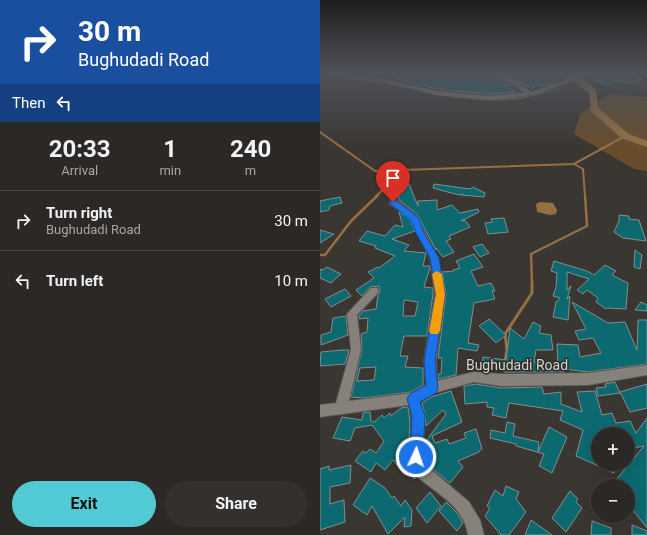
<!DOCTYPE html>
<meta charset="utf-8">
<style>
:root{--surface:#2c2825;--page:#34302d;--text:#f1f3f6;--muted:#a6a6a7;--line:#484442;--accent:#52cbd7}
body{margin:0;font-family:Roboto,sans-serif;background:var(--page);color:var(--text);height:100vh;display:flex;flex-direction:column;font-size:15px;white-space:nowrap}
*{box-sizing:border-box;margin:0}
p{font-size:13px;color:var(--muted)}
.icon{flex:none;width:22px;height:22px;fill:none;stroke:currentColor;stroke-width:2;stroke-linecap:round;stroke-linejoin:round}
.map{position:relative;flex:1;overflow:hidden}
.panel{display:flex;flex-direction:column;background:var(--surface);width:320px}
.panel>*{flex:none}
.hud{background:#1a4fa0;color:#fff;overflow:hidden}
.controls{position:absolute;left:271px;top:427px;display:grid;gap:8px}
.controls a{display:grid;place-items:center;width:44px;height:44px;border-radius:50%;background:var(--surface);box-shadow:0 4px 16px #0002,0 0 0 1px var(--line);font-size:20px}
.pin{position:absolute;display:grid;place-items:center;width:34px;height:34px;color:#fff;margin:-41px -17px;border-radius:50% 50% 50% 0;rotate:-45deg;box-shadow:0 0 4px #0007}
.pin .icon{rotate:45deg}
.me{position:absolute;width:44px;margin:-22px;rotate:3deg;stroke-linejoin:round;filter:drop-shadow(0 0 3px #0008)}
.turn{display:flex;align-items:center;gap:14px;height:84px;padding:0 12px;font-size:18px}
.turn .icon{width:52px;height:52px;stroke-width:2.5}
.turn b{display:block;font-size:28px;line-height:34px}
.then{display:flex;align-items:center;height:38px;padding:0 12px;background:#0003;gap:8px;font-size:15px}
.eta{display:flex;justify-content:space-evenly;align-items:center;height:68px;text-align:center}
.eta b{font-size:24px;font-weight:700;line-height:28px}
.cta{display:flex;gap:8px;margin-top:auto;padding:8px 12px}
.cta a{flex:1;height:46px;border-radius:24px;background:var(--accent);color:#111;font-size:16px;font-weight:700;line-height:46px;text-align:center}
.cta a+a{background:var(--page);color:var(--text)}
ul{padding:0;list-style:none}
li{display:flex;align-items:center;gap:12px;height:60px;padding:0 12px;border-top:1px solid var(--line)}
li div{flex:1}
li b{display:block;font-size:15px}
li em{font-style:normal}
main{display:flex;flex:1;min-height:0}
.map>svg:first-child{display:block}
.green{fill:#684d2d}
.water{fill:#967043}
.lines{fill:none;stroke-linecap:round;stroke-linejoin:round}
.stream-far3{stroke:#967043;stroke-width:1.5}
.stream-far2{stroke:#967043;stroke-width:2}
.stream-far1{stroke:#967043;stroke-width:2.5}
.stream{stroke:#967043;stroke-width:3}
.river{fill:#967043;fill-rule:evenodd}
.building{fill:#0c6970;stroke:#858e8e;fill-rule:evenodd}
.minor-casing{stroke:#585450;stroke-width:2}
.minor{fill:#86817b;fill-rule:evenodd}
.route{fill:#1a73e8;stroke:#114b97}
.slow{fill:#f59e0b}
.labels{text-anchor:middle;stroke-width:3;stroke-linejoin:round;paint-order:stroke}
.near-street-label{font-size:14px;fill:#d7d4d1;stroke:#302c27}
</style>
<main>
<section class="panel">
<div class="hud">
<div class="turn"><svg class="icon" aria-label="right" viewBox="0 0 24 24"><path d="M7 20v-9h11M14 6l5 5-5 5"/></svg><div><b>30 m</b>Bughudadi Road</div></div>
<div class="then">Then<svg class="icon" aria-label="left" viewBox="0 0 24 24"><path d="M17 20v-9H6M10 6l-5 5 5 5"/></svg></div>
</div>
<div class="eta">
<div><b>20:33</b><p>Arrival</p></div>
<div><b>1</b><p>min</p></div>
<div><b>240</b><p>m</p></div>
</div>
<ul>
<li><svg class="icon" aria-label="right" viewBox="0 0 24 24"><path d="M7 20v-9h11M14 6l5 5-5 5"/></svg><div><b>Turn right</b><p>Bughudadi Road</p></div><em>30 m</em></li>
<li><svg class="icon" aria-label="left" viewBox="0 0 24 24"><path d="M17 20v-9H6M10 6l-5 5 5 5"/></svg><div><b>Turn left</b></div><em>10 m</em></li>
</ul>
<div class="cta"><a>Exit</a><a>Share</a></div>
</section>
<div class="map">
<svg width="327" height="535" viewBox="0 0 327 535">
<rect width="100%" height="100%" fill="#3a3631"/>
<path class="green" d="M290,94L327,97V171L314,169L254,134L260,114Z"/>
<path class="water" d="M220,202L233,203L237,210L236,214L230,215L217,212L216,204Z"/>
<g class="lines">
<g class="stream-far3">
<path d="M14,73L74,81L92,86"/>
<path d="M271,74L278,73"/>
<path d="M0,75C23,78 47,80 70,84C124,95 182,111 235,88L234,83L238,77L264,75"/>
<path d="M228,87L236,78"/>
</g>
<g class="stream-far2">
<path d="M0,132L55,171L254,164L305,136"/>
<path d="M254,164L263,169L265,196"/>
<path d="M56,196L69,184L80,170"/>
</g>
<g class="stream-far1">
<path d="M0,255H5L31,221L58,195"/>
<path d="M212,283L211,254L267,226L265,195"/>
</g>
<path class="stream" d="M185,362L187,349L185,334L212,293V282"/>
<path class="river" d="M250,73H256L276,90L278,108L309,134L327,141V147L301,138L271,111L269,93L250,77Z"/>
</g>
<g class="building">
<path d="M84,73H161L190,83L194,86L183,85L196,92L169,94L137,91L113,88L75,78Z"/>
<path d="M173,73H227L233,76L228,85H215L212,89L195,79Z"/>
<path d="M288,73H308L322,79L307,83L298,80L287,85L273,80Z"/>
<path d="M89,184L98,206V201L117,200V210L132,205L140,213L158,209L159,212L141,221L145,220L150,227L129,236L131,239L126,241L134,252L123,257L116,248V250L97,214L79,200L78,191H80L78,187Z"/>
<path d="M114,184L150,189L153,187L165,193L164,197L141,195L143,193L141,195L135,194L113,188Z"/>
<path d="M20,197L22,203L10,206L9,210L0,212V201Z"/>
<path d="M79,212L89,219L95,231L72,239L89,245L84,251L106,253L103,266H110V268L104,287L113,288V294L107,336H84L80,356H88L85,367L103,368V385L91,392L43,398L31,397L42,349L41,334L47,332L48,318L39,319V316L43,311L56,309L58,295L60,292L59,286L50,287L42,296L36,290L54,278L48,272L58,267L59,268L75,256L55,248L56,246L39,241L47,231L65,236L75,225L83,227ZM84,300L98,302L95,316H83ZM56,367L54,380L37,381L40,368Z"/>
<path d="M299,215L309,216V219L319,220L326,241L303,238L294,232L299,221Z"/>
<path d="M184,218L188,232L168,234L165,223L172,222L171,219Z"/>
<path d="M0,230L10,233L14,234L0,243Z"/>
<path d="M162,244L169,253L160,257L153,247Z"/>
<path d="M315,250L322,255L320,269L314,267Z"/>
<path d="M154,254L163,267L151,271L158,286L171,283L175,291H172L175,299L154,303L148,343L159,345L157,351L138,348L136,375L118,379V374H121L122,358H118L126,294L122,272L134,271L133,270L140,268L136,261Z"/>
<path d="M234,261L267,271L274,275L285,265L296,271L292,275L308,283L306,309L287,308L286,309L276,302L278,298L267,290L263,294L257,290L269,279L247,272V290L251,286L247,299L250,296L248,320L233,317L236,302L240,298L233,296L236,287L237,273L231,271Z"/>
<path d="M7,267L21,274L11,283L0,278V269L3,270Z"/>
<path d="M25,289L31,296L11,307L5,299Z"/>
<path d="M252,302L288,323L305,322L317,350L318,320H327V364L268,372L244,369V372H184V370L161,367L163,357L186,360L190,328L204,339L213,322L221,326L219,333L231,335L233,350H216L214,362L238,364L237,344L258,345L260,357L281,353L273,338L259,340L255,331L266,329Z"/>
<path d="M321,302L327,305V311L315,310Z"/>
<path d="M26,316L28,335L1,345V335L11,332L13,318Z"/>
<path d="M169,319L186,335L176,343L159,326Z"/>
<path d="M22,350H29L25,364L0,366L1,352Z"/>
<path d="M295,382L300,393L278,396L276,388L286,387L285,384Z"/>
<path d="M156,384L181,388L222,387L224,394L241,392V404L262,412L257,392L275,391L282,415L292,413L296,423L310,421L316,433L327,418V528L308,504V486H291L324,446L308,449V434H278V464H295L294,473L256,456L263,430L240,420L243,411L189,403L186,418L172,415L174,408L167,407V402L145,404L144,386Z"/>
<path d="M327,384V408L310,412L300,392Z"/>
<path d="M131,391L142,422L112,436L115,443L127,439L129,444L146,438L144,433L156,429L162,449L159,451V452L138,461L143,467L130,483L108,465L110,461L107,458L106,451V441L126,414L123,410L106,426L105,415L102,403L111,397Z"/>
<path d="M88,407L90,423L89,441L78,451L90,462L96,477L94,479L88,472L85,475L73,460L65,470L56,463L51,472L35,461L43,451L46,453L50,449L56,453L64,441L52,425L35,428L30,441L13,438L22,417L42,420L43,413L50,412L51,421L54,422L62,415L64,418L70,413L71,416L81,408Z"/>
<path d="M187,422L195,424L193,436L219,442L218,452L229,427L247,437L232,473L219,466L224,454L196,446V444L170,438L171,430L185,433Z"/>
<path d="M31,465L30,483L10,487V504L24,500L25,522L0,530V469L9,466V470Z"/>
<path d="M50,478L65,488L72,498L74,496L81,506L85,500L92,510L91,526L84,527L85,517L68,534L52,506L47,515L33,505Z"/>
<path d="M186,486L199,492L196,499L206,512L189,535H181L165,516L170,508L167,506L175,490L183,496Z"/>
<path d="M250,491L258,499L256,502L262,508L246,532L232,518Z"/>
<path d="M110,492L121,506L107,523L96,508Z"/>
<path d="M126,502L138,514L143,523L137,531L119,511Z"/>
<path d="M211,520L232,535H205Z"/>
<path d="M272,521L291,528V535H271Z"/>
<path d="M312,525L327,531V535H312Z"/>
</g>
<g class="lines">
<defs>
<g id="minor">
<path d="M6,73H15L79,83L117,91L169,96L205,93L191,82L162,73H168L195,80L211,92L248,80L233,73H238L252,78L269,73H275L212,95L169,100L117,95L79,85L8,74Z"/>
<path d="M70,200H76L96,215L118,258L125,294L116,361L117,381L154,372L181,374L268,373L327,365V375L268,385L181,386L154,382L114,393L100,402L104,415V451L107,466L149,502L160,520L164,535H148C145,512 126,499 109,486C105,483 100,479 97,476C83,455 97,428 89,405L0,417V405L16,403L31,349L27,314L51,288H57L59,291L57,294L37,315L41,349L29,401L91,393L106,385L104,361L115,294L110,258L90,218L70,204Z"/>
</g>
</defs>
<use href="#minor" class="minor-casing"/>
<use href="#minor" class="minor"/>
</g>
<linearGradient id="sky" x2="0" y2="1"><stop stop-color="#201e1b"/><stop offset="0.49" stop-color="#4f525a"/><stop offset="1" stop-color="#4f525a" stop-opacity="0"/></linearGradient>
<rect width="327" height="148" fill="url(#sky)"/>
<path class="route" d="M70,200H75L98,217L105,235L119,258L125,294L115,361L118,388L116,393L100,402L105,416L103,457L101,462L96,464L92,462L90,457L92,416L87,399L89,395L106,385L104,361L116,294L110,258L97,235L91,221L70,203Z"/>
<path class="slow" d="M117,271L122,274L125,294L120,331L118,334H111L109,331L116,294L112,274Z"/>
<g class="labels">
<g class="near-street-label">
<text x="197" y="370">Bughudadi Road</text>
</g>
</g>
</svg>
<div class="controls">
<a>+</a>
<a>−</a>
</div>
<div class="pin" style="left:73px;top:202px;background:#d93025"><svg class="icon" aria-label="arrive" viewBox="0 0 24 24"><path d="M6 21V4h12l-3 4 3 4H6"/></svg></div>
<svg class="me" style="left:96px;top:457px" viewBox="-20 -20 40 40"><circle r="17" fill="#1a73e8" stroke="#fff" stroke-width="3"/><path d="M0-11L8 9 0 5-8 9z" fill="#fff"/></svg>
</div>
</main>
